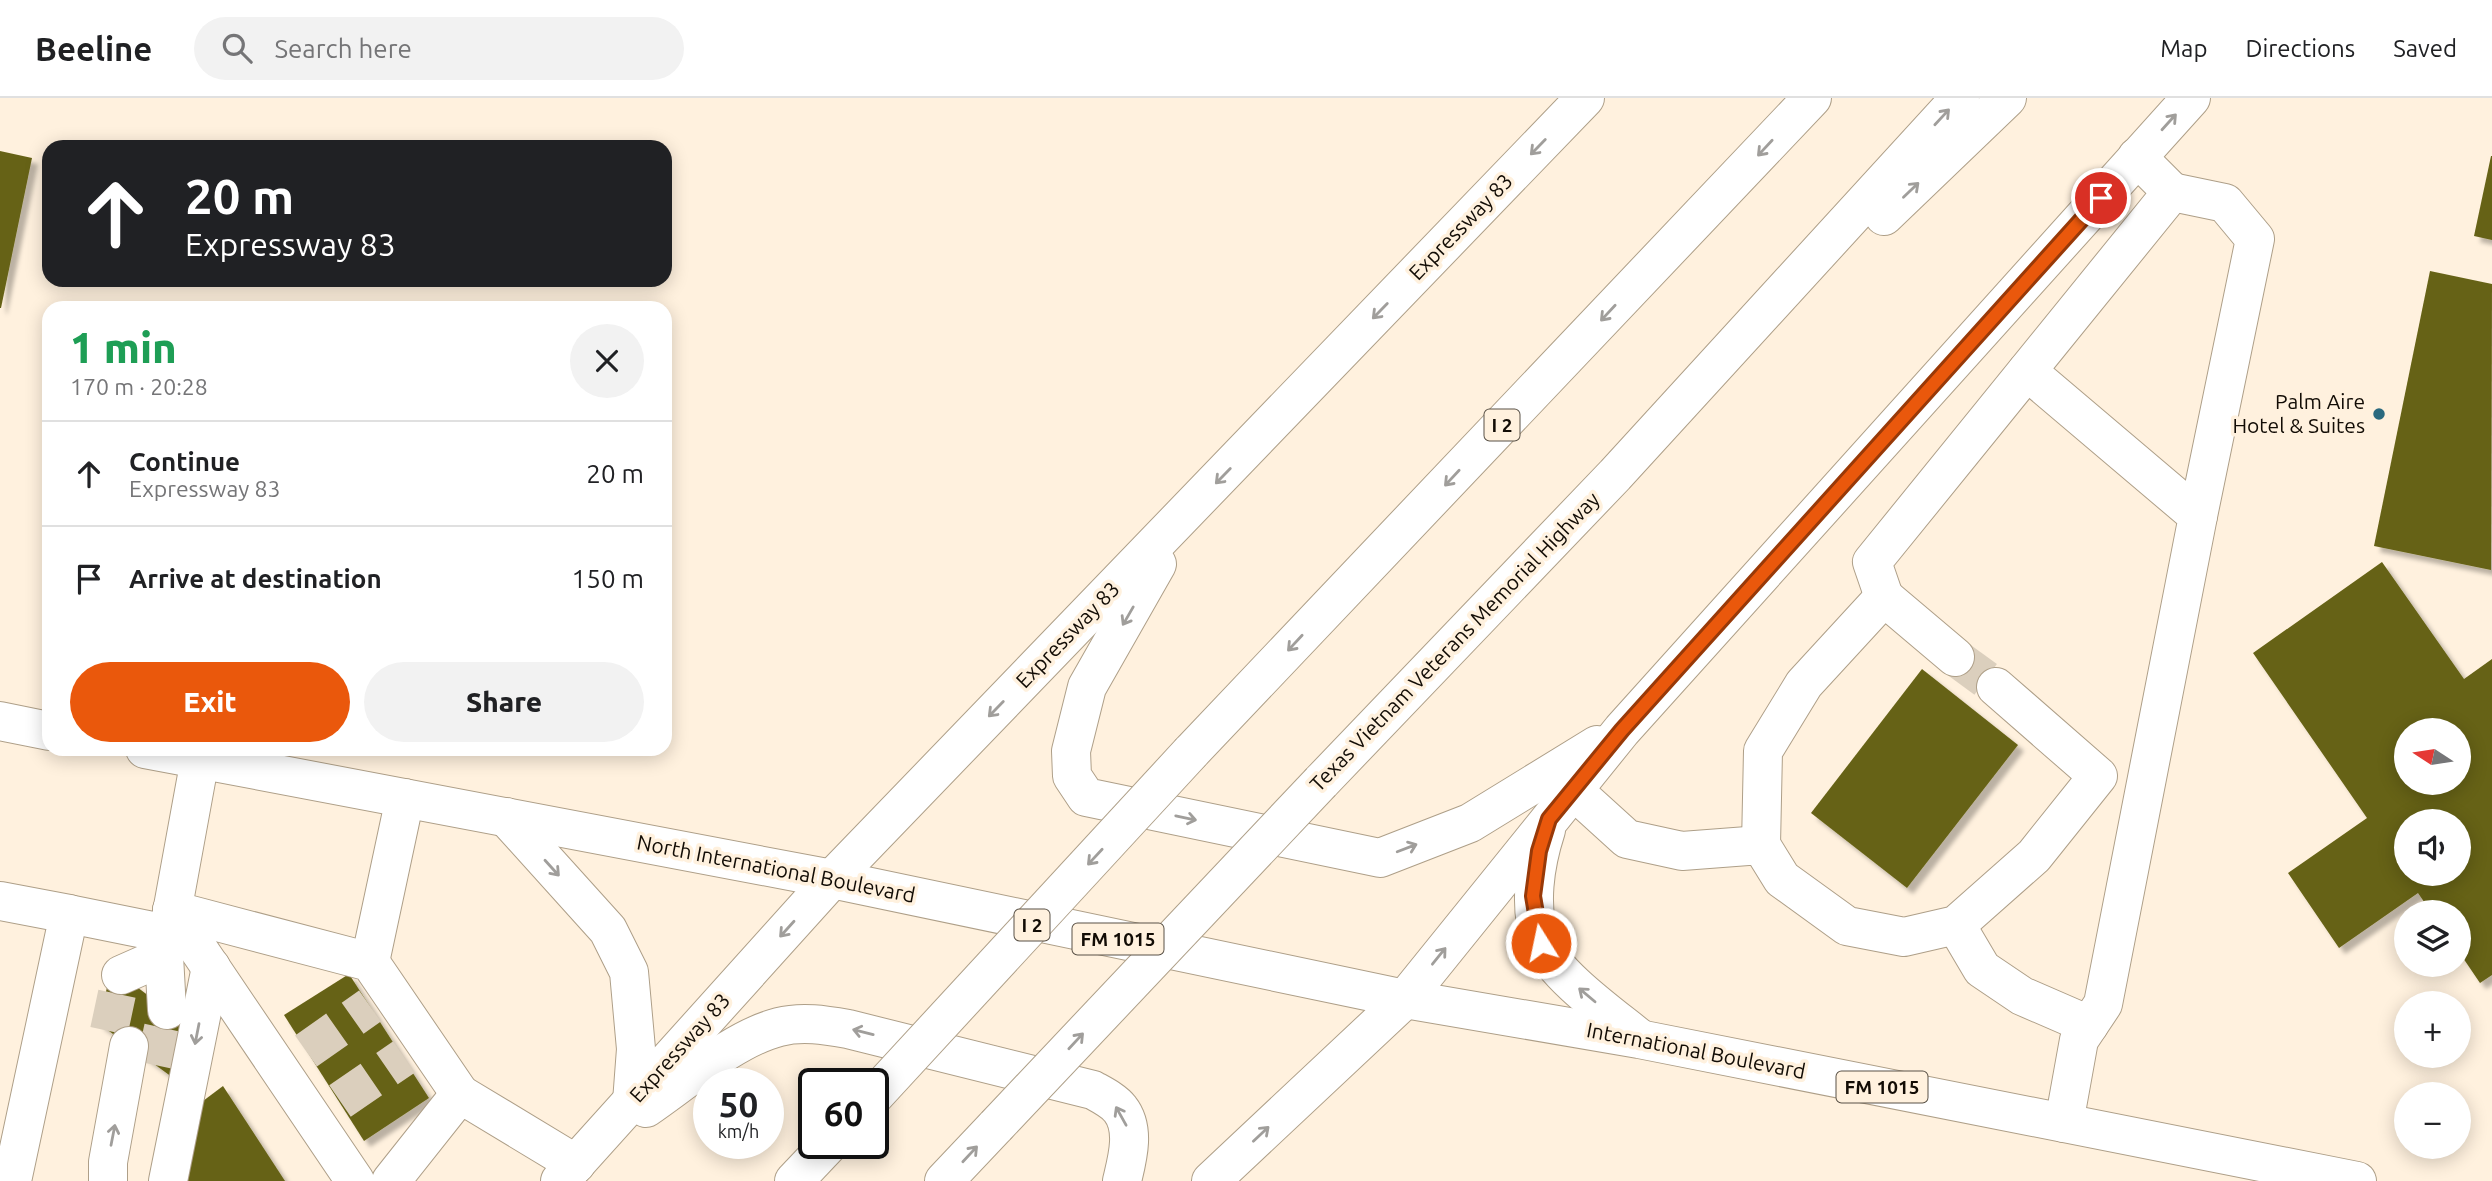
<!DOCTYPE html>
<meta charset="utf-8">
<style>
:root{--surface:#fff;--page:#f2f2f2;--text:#202124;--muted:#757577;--line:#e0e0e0;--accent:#ea580c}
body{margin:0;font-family:Ubuntu,sans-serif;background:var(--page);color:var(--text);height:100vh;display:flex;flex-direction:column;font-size:26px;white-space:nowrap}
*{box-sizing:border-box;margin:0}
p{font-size:23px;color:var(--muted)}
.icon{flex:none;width:38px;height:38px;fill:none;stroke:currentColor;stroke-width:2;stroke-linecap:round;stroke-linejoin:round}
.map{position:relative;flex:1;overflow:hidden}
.drawer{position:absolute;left:42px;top:203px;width:630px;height:455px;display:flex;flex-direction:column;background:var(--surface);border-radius:21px;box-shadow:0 4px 18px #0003}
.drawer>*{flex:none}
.hud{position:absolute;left:42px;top:42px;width:630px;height:147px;border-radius:21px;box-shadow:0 4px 18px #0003;background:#202124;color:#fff;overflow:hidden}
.needle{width:46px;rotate:282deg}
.buttons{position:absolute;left:2394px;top:620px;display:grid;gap:14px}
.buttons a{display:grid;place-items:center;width:77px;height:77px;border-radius:50%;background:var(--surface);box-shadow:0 4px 18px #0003;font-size:35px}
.speed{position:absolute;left:693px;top:970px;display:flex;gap:14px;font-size:35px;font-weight:700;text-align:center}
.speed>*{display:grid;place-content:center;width:91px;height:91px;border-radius:50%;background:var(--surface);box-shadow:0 4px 18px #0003;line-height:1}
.speed small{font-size:18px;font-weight:400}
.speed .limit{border:4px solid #111;border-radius:10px;background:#fff;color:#111}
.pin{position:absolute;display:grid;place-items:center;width:60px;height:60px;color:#fff;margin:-30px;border:4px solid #fff;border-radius:50%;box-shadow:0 2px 7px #0007}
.me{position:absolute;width:77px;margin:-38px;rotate:350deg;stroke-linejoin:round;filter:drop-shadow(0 0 5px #0008)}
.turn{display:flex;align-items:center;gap:24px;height:147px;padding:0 28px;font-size:32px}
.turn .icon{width:91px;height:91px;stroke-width:2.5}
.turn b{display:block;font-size:49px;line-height:60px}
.round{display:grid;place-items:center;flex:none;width:74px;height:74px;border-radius:37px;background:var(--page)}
.summary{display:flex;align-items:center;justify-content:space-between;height:119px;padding:0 28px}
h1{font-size:42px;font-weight:800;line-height:52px;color:#1e9e55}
.cta{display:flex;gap:14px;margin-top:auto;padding:14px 28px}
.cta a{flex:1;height:80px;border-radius:42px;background:var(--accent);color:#fff;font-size:28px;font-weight:800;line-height:80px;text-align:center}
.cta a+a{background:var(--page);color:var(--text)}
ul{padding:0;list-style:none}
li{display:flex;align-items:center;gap:21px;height:105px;padding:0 28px;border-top:2px solid var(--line)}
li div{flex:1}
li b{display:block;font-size:26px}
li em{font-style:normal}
header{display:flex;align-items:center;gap:42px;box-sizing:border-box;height:98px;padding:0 35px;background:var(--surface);border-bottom:2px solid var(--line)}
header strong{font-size:33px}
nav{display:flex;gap:38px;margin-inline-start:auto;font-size:24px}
.search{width:490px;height:63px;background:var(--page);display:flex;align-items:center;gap:18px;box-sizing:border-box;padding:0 24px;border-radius:38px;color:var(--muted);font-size:26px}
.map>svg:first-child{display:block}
.building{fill:#666216;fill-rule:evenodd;filter:url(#shadow)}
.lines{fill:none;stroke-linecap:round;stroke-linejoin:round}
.minor-tunnel{stroke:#dbcfbd;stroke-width:38;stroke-dasharray:38 19;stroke-linecap:butt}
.minor-casing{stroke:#ae9f88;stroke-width:40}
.major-casing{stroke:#ae9f88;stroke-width:40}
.highway-casing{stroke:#ae9f88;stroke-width:40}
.minor{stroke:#fff;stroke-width:38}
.major{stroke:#fff;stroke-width:38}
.highway{stroke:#fff;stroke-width:38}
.highway-bridge-casing{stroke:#ae9f88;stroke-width:40;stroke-linecap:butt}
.highway-bridge{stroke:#fff;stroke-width:38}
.oneway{stroke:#a09e9b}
.route-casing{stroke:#983908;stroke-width:18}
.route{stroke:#ea580c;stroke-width:12}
.poi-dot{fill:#2a697e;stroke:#fff1de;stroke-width:2.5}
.labels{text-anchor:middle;stroke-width:7;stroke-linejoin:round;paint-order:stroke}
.shield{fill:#fff1de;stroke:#595146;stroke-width:2}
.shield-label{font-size:19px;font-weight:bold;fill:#120c05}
.street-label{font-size:21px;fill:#120c05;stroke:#fff1de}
.poi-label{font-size:21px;fill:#120c05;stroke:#fff1de;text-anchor:end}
</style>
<header>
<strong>Beeline</strong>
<div class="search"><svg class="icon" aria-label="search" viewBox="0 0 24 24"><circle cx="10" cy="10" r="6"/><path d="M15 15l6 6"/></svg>Search here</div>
<nav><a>Map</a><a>Directions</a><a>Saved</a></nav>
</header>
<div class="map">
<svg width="2492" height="1083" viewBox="0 0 2492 1083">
<defs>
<filter id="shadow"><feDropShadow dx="6" dy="6" stdDeviation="2" flood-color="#0004"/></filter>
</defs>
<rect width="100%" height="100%" fill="#fff1de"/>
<g class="building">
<path d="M0,53L32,60L1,210H0Z"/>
<path d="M2491,58H2492V142L2474,138Z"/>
<path d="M2430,173L2492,186L2491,472L2374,448Z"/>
<path d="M2382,464L2464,581L2492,561V877L2480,885L2459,854V814H2431L2418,795L2339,850L2288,775L2367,720L2253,555ZM2406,632H2459V684H2406ZM2406,723H2459V775H2406Z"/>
<path d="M1922,571L2018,647L1907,790L1811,715Z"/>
<path d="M112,870L187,927L176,982L98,925Z"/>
<path d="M349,876L429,1000L364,1043L284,917Z"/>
<path d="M223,988L285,1083H186L203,1003Z"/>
</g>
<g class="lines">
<g class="minor-tunnel">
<path d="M1955,559L1996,589"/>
<path d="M109,933L121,877"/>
<path d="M306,953L370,908"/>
<path d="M155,967L167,912"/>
<path d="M340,1003L404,959"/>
</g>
<defs>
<g id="minor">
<path d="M2172,94L2225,105L2255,141L2198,418"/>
<path d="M2027,273L2198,418L2103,906L2079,942L2064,1025"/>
<path d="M1884,499L1872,464L2172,94L2137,59"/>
<path d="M1573,692L1627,741L1682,753L1761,747L1782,781L1847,828L1904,839L1956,827L2034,758L2098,678L1996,589"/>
<path d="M1761,747L1763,653L1804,586L1884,499L1955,559"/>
<path d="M0,803L69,816L12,1083"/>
<path d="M172,812L370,864L460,996"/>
<path d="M172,812L355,1083"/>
<path d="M69,816L168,836"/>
<path d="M1956,827L1982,871L2022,898L2089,927"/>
<path d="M370,864L405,700"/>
<path d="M121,877L164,858"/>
<path d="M167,912L164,858L200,661"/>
<path d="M108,1083V1064L129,948"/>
<path d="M168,1083L211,869"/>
<path d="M391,1083L460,996L576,1066"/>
</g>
<g id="major">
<path d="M1157,466L1087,589L1071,653L1072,678L1086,699L1380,760L1470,725L1597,647"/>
<path d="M0,623L49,633"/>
<path d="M145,651L832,781L1405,901L1639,941L2357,1083"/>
<path d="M506,719L608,832L629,874L636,951L632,1004"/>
<path d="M1546,732C1535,766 1528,809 1541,844C1553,876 1611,917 1638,939"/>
<path d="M646,1010C684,984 735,940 779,929C802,923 825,927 848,931L1093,992C1102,997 1114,1003 1120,1011C1136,1031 1127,1062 1122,1083"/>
<path d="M560,1083L832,781L1585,0"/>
<path d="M1211,1083L1405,901L1622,632L2191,0"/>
</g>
<g id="highway">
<path d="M1884,118L2007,0"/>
<path d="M1191,654L1812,0"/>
<path d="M1321,684L1615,377L1960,0"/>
<path d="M794,1083L830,1045"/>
<path d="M944,1083L996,1028"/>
</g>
</defs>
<use href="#minor" class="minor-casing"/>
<use href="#major" class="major-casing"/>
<use href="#highway" class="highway-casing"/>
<use href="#minor" class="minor"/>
<use href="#major" class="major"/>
<use href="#highway" class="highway"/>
<defs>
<g id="highway-bridge">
<path d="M873,999L1191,654"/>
<path d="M996,1028L1321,684"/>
</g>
</defs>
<use href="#highway-bridge" class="highway-bridge-casing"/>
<use href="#highway-bridge" class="highway-bridge"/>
</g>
<defs><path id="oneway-shaft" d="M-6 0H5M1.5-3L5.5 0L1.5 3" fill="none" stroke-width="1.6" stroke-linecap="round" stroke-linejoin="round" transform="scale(1.75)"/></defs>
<g class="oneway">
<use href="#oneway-shaft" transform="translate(1942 19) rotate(-47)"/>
<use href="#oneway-shaft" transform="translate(2169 24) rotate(-48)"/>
<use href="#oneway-shaft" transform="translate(1538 49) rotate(134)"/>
<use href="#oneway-shaft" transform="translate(1765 50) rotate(133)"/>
<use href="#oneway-shaft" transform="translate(1911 92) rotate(-44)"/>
<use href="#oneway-shaft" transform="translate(1380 213) rotate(134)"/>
<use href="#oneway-shaft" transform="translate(1608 215) rotate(133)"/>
<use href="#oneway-shaft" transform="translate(1223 378) rotate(134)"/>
<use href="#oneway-shaft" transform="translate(1452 380) rotate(133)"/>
<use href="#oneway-shaft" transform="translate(1128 518) rotate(120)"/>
<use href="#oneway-shaft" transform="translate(1295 545) rotate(133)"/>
<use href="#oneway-shaft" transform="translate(996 611) rotate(134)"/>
<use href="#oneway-shaft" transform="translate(1186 720) rotate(12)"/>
<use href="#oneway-shaft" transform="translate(1407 750) rotate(-21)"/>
<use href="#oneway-shaft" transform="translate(1095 759) rotate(133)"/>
<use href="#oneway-shaft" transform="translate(552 770) rotate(48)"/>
<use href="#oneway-shaft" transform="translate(787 831) rotate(132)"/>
<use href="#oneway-shaft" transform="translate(1439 858) rotate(-51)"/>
<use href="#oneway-shaft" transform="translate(1587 897) rotate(-140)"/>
<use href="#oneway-shaft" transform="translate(863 934) rotate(-166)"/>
<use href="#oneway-shaft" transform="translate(197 936) rotate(101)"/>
<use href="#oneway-shaft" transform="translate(1076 943) rotate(-47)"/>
<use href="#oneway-shaft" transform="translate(1121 1018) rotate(-119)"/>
<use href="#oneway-shaft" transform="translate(1261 1036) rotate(-43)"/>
<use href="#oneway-shaft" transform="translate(113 1037) rotate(-79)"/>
<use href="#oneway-shaft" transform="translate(970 1056) rotate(-47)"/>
</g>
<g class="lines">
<defs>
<path id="route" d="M1541,845L1533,798L1539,753L1549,721L1622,632L2101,100"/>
</defs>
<use href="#route" class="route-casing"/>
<use href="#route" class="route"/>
</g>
<circle class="poi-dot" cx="2379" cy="316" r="7"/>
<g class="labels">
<g class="shield">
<rect x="1484.5" y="311.5" width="35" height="31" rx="5"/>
<rect x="1014.5" y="811.5" width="35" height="31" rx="5"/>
<rect x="1072.5" y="825.5" width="91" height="31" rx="5"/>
<rect x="1836.5" y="973.5" width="91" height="31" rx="5"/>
</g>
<g class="shield-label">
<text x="1502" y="334">I 2</text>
<text x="1032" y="834">I 2</text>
<text x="1118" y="848">FM 1015</text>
<text x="1882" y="996">FM 1015</text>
</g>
<g class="street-label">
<text transform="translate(1461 129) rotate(-46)" y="7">Expressway 83</text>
<text transform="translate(1068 537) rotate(-46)" y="7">Expressway 83</text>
<text transform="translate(1455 544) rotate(-46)" y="7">Texas Vietnam Veterans Memorial Highway</text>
<text transform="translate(776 771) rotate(11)" y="7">North International Boulevard</text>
<text transform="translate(680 950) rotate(-48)" y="7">Expressway 83</text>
<text transform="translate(1696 953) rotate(11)" y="7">International Boulevard</text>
</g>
<g class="poi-label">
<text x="2365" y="311">Palm Aire<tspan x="2365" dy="24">Hotel &amp; Suites</tspan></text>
</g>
</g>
</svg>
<div class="buttons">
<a><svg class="needle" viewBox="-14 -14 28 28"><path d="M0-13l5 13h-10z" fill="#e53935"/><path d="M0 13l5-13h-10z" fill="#757577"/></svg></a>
<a><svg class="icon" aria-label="sound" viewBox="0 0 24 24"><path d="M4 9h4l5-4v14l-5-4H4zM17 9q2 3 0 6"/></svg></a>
<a><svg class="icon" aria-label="layers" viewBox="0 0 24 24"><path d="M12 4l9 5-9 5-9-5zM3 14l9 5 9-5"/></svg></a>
<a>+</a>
<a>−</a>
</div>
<div class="speed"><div>50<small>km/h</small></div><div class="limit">60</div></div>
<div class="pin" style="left:2101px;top:100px;background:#d93025"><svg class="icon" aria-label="arrive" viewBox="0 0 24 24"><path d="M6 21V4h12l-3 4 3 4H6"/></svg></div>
<svg class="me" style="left:1541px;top:845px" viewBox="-20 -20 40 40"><circle r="17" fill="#ea580c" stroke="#fff" stroke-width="3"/><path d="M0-11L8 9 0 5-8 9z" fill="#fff"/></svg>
<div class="hud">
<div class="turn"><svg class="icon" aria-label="ahead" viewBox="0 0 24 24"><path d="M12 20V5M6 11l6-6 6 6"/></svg><div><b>20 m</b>Expressway 83</div></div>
</div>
<section class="drawer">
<div class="summary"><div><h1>1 min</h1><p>170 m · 20:28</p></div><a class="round"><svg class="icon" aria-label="close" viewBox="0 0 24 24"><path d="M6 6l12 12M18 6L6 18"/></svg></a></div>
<ul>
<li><svg class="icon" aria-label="ahead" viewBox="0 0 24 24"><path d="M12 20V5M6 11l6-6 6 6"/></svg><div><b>Continue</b><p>Expressway 83</p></div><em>20 m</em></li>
<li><svg class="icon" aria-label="arrive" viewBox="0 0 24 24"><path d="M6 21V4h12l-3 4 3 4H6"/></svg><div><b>Arrive at destination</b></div><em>150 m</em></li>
</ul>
<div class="cta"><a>Exit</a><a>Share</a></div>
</section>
</div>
